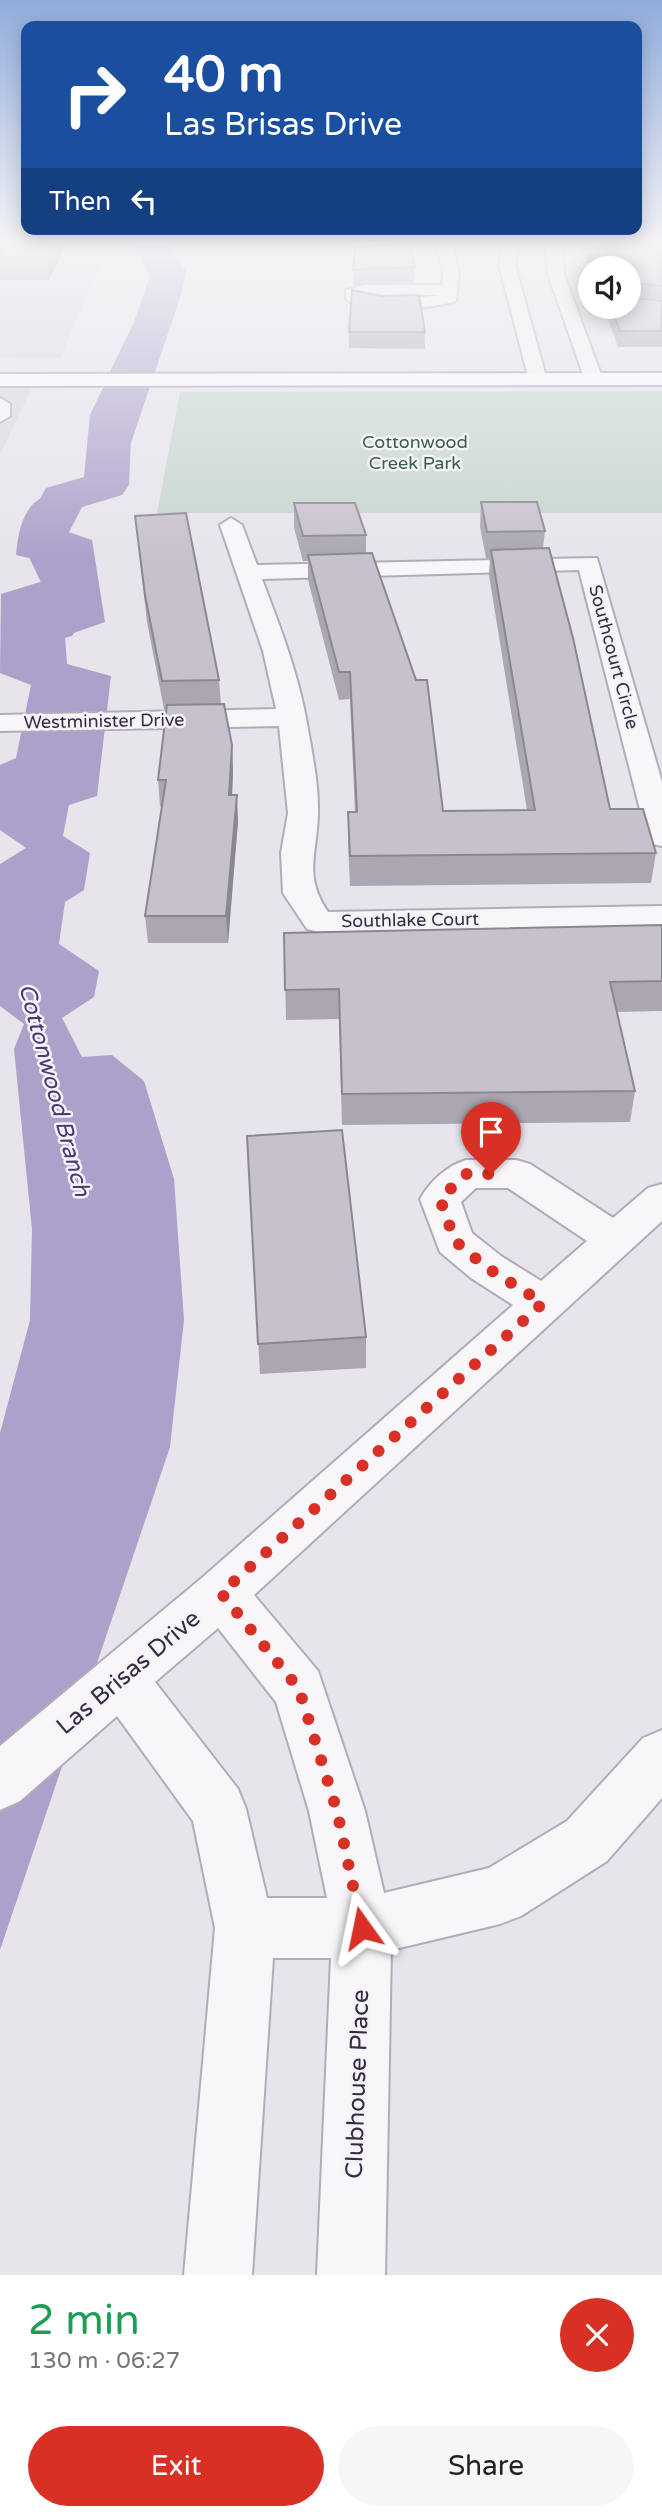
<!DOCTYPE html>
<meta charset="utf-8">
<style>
:root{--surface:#fff;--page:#f6f6f6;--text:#202124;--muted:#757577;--accent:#d93025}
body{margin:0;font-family:"Varela Round",sans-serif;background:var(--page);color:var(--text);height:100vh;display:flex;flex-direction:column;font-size:26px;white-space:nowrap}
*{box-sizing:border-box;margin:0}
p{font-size:23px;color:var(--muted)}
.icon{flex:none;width:38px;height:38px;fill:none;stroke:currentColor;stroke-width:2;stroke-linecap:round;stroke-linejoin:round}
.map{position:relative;height:2275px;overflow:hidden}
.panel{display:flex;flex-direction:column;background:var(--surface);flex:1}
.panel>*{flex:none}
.banner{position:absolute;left:21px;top:21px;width:621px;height:214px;border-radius:14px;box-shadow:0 4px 18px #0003;background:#1a4fa0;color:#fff;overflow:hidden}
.buttons{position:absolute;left:578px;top:256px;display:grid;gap:14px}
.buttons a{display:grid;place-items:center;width:63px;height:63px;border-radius:50%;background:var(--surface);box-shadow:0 4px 18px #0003;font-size:35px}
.pin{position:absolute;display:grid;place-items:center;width:60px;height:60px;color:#fff;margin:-72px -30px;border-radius:50% 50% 50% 0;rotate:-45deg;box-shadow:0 0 7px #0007}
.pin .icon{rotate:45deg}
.me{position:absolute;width:77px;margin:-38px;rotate:348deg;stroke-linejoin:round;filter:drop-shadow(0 0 5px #0008)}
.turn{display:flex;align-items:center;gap:24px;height:147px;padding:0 28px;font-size:32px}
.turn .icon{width:91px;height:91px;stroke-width:2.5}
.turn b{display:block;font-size:49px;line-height:60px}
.then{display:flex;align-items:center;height:66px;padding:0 28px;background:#0003;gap:14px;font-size:26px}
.round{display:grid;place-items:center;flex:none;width:74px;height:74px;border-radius:37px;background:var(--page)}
.overview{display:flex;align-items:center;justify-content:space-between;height:119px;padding:0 28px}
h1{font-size:42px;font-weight:600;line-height:52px;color:#1e9e55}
.button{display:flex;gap:14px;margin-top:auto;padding:14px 28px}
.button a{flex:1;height:80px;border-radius:42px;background:var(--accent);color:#fff;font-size:28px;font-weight:600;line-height:80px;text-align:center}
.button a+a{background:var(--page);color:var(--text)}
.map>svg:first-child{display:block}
.built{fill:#dad6e0}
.green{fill:#c5d5ce}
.water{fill:#ada0ca}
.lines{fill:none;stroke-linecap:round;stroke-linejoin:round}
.river{fill:#ada0ca;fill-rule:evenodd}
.minor-casing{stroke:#b2acb9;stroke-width:4}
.major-casing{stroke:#aba3b7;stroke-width:4}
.minor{fill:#f8f6f9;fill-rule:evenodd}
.major{fill:#fff;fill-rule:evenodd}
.wall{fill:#aba6b1}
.shaded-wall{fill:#8b8790}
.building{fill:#c7c1ce;stroke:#8b8790;stroke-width:2}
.route{stroke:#d93025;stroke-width:12;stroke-dasharray:0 21.6}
.labels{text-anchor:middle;stroke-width:5;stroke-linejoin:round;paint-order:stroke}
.far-park-label{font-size:18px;fill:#395f50;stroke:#f5f3f8}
.far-street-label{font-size:18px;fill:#362b44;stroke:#f5f3f8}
.water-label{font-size:23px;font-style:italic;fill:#4d3677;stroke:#f5f3f8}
.near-street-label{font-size:24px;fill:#362b44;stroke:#f5f3f8}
</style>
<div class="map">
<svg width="662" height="2275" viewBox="0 0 662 2275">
<rect width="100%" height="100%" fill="#e7e4eb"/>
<g class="built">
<path d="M0,243L108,245L60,358L0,357Z"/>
<path d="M0,388H32L0,454Z"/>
</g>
<path class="green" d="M662,391V513H157L180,392Z"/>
<path class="water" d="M131,243H168L186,271L181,295L113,496L41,510L45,524L92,540L105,622L65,636L67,664L111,676L97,796L69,805L63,836L90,853L84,890L65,902L59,944L99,971L94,997L62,1018L82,1057L112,1055L144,1081L174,1179L184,1320L170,1447L0,1950V1433L30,1320L32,1229L14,1049L24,1024L0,1006V864L26,848L0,830V765L16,758L31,685L0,673L1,594L50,579L46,562L16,555C24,461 80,513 97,478C108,455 100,424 103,399C106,375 120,350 132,331C141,315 146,292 150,275Z"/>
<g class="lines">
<path class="river" d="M137,243H169L184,276L170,322L132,415L129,485L122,495L82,507L67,536L99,595L72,636L53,641L34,636L26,625L47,595L19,536L46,488L84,477L90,415L134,322L150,276Z"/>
<defs>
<g id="minor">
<path d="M436,243H452L459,272L456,301C433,308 363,317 346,299V290L365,285H442L443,272ZM440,295L403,299L364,296L366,295Z"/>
<path d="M502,243H518L515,265L547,380L545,384H531L529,380L499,265Z"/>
<path d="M545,243H561L564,274L603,380L601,384H587L585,380L548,274Z"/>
<path d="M0,398L10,404V416L0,422Z"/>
<path d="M231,518L242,525L257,565L597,558L662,782V846L651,844L647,837L579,570L262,579C279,624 297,670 306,718C311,747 319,784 318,814C317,854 303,876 328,912L662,906V926L319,932L307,929L283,893L281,853L288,813L279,726L0,731V715L276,709L263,651L220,525Z"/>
<path d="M466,1160H516L530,1164L613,1218L648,1188L662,1184V1221L254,1595L318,1671L365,1811L384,1893L489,1868L567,1821L643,1738L662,1730V1798L607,1861L521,1916L500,1924L391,1950L385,2275H317L331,1958H273L252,2275H184L215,1928L193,1821L117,1716L20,1801L0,1810V1746L203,1577L513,1305L471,1278L440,1252L420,1199C430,1181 447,1166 466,1160ZM476,1188H508L587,1241L541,1281L501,1256L472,1233L461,1202ZM218,1628L276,1702L309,1811L327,1898H267L246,1809L238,1789L155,1682Z"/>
</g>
<path id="major" d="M662,373V385L0,386V374Z"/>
</defs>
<use href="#minor" class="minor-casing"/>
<use href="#major" class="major-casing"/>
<use href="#minor" class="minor"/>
<use href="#major" class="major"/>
</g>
<g class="wall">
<path d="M0,243L65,247L49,280H0Z"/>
<path d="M580,243H662V347H618L603,306H628V268H590V272Z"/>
<path d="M415,267L414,282L353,285V270Z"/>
<path d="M349,332H425V349L349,348Z"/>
<path d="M481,502L545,531L543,548L610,809L656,853L651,883L350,886L348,841V812H355L350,699L339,700L308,580V561H303L294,528V503L366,535V553L443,811L527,810L489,575L490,558H486L480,527Z"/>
<path d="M135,516L219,680L221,704L232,745L233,771L232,795L238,821L228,943H148L145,916L162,806H160L158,780L166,709H164L147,622Z"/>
<path d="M662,925V1011L617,1012L635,1091L630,1122L342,1125L339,1019L286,1020L284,933Z"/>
<path d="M247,1136L366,1337V1368L260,1374Z"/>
</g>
<g class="shaded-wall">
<path d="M54,243H65V247L49,280L47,258Z"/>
<path d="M232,745L233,771L231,821L229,795Z"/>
<path d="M237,795L238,821L228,943L226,916Z"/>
</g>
<g class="building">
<path d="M0,243H54L47,258L0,257Z"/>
<path d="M402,243H409L415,267L353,270L355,248Z"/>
<path d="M586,243H662V286L630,282L628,286V268H596Z"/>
<path d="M352,290L382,296L419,295L425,332H349Z"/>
<path d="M628,297L662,301V331H620L611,306H628Z"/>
<path d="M481,502H537L545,531L487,532Z"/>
<path d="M294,503H355L366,535L303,536Z"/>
<path d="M186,513L219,680L162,681L145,595L135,516Z"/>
<path d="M549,548L573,638L610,809H643L656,853L350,856L348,812H357L350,672H339L308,555L372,553L416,680H427L443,811L535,810L491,550Z"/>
<path d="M224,704L232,745L229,795H237L226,916H145L166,780H158L167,705Z"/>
<path d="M662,925V981L610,982L635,1091L342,1094L339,989L285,990L284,933Z"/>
<path d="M342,1130L366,1337L258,1344L247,1136Z"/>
</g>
<linearGradient id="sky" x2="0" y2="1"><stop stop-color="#90acdc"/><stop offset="0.43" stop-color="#f4f3f6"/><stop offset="1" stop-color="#f4f3f6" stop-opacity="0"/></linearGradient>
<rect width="662" height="562" fill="url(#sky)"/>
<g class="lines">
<path class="route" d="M362,1928L337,1811L299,1689L221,1593L543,1303L486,1267L455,1241L440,1199L466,1174H491"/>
</g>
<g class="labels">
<g class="far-park-label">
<text x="415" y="448">Cottonwood<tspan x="415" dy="21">Creek Park</tspan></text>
</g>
<g class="far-street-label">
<text transform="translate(614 657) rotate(75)" y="6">Southcourt Circle</text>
<text transform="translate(104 721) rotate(-1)" y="6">Westminister Drive</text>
<text transform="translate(410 920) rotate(-1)" y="6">Southlake Court</text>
</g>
<g class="water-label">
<text transform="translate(55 1090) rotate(75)" y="8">Cottonwood Branch</text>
</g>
<g class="near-street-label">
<text transform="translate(128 1672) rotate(-40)" y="8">Las Brisas Drive</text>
<text transform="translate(357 2084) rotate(-88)" y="8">Clubhouse Place</text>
</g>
</g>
</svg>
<div class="buttons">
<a><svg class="icon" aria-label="sound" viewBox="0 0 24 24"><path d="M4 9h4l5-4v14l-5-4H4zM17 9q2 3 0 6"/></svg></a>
</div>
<div class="pin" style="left:491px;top:1174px;background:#d93025"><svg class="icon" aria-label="arrive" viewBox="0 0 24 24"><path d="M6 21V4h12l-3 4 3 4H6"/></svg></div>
<svg class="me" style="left:362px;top:1928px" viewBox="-20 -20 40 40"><path d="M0-17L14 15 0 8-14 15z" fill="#d93025" stroke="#fff" stroke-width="4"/></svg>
<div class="banner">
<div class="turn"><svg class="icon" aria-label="right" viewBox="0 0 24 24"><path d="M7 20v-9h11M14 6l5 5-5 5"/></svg><div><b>40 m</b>Las Brisas Drive</div></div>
<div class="then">Then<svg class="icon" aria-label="left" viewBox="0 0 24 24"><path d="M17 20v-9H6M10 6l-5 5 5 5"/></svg></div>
</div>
</div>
<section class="panel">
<div class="overview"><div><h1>2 min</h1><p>130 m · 06:27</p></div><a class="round" style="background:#d93025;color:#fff"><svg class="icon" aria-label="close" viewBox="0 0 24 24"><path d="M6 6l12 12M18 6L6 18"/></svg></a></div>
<div class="button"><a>Exit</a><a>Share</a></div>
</section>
